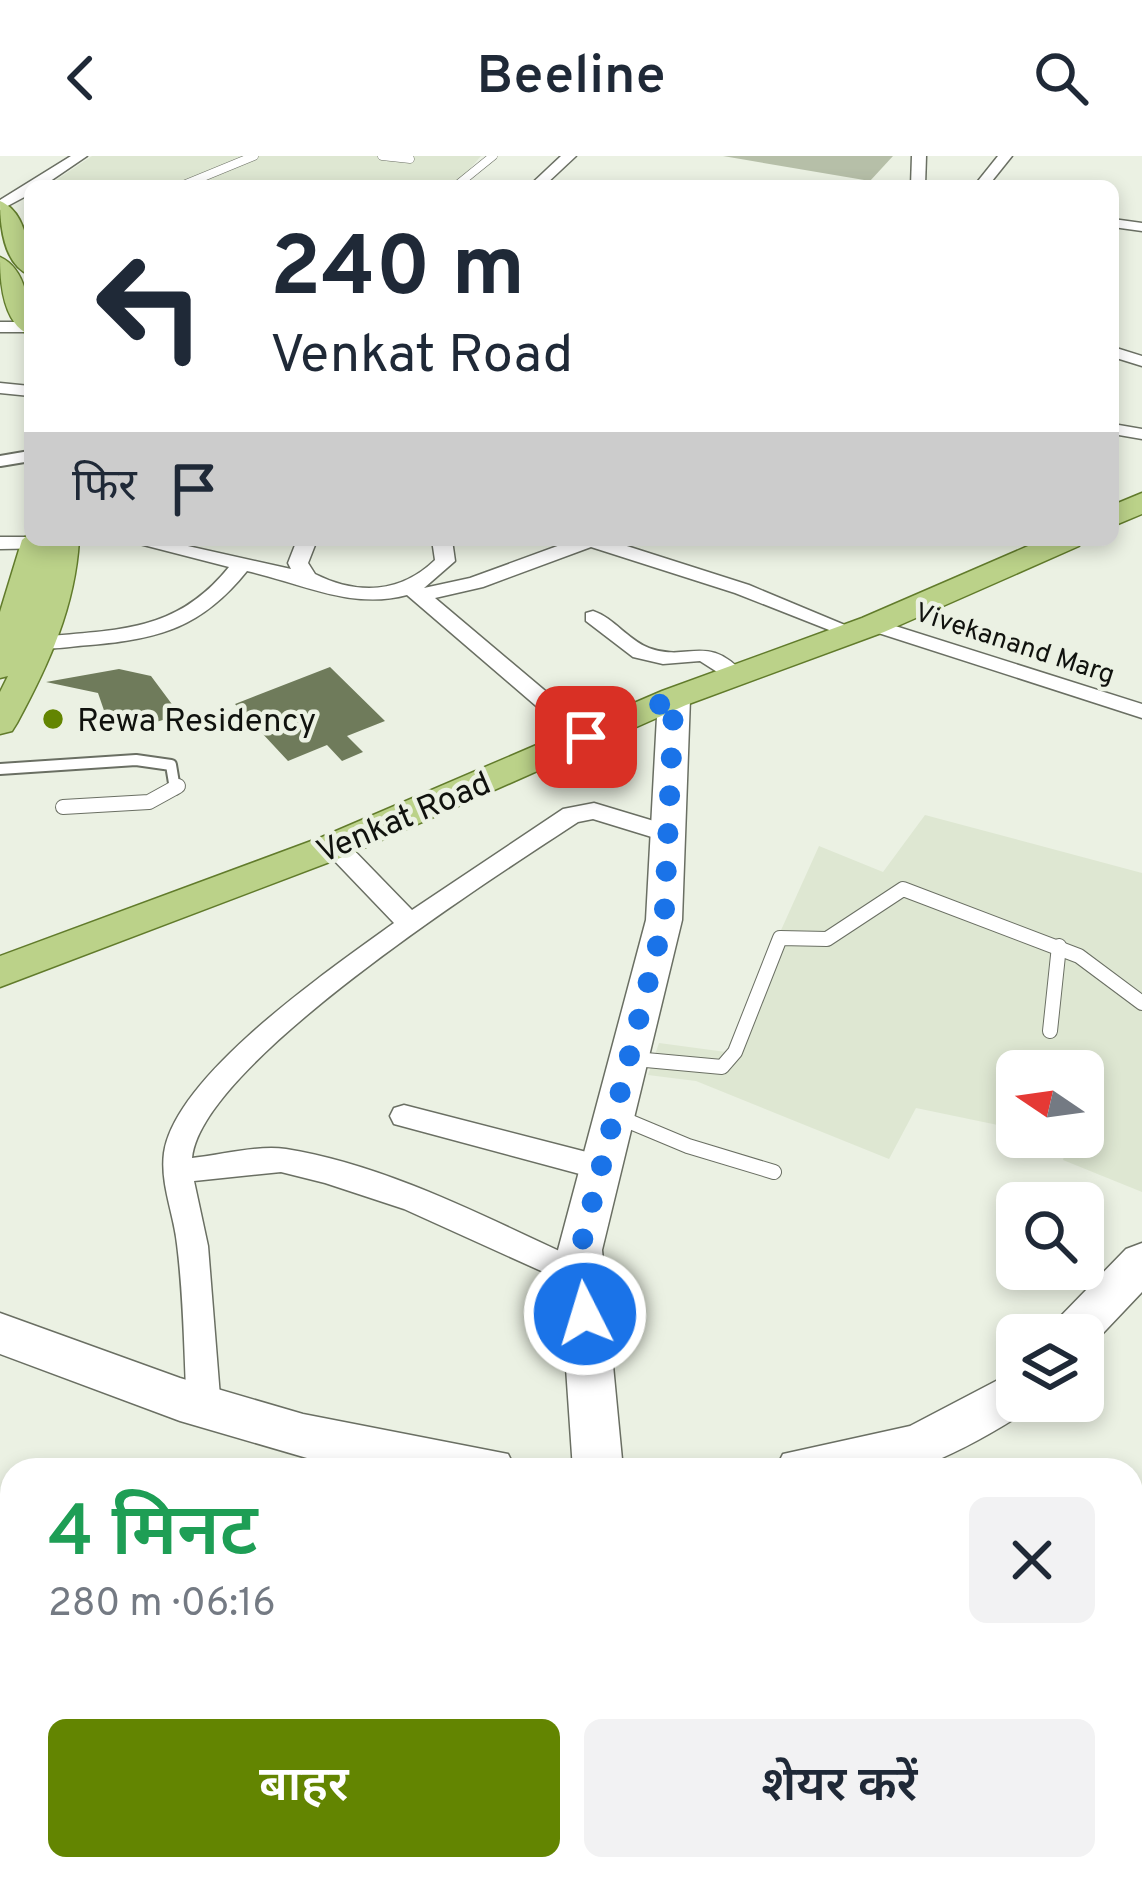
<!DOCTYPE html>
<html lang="hi">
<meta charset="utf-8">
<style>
:root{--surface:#fff;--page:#f2f2f3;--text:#1f2937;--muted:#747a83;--accent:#638501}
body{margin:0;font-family:Overpass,"Noto Sans Devanagari",sans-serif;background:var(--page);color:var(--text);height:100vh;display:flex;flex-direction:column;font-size:45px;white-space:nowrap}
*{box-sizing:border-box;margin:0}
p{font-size:39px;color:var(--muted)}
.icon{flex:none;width:66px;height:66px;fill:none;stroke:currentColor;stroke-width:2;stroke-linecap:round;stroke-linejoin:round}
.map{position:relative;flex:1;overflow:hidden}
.drawer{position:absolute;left:0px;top:1302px;width:1143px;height:423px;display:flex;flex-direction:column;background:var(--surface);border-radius:36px 36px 0 0;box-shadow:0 6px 18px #0003}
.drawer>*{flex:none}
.hud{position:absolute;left:24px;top:24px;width:1095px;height:366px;border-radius:18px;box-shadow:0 6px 18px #0003;background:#fff;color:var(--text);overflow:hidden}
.needle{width:78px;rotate:283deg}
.tools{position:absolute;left:996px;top:894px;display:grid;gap:24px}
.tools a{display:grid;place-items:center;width:108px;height:108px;border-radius:18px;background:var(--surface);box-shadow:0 6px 18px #0003;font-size:60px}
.pin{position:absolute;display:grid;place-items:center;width:102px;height:102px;color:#fff;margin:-51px;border-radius:24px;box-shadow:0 6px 18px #0006}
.me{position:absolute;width:132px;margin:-66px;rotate:355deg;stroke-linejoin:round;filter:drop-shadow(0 0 9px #0008)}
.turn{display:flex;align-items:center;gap:42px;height:252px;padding:0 48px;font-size:54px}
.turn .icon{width:156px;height:156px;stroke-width:2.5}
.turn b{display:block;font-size:84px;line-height:102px}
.then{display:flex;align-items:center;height:114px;padding:0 48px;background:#0003;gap:24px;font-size:45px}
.round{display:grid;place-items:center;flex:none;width:126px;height:126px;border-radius:18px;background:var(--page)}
.headline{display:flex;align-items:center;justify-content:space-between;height:204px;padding:0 48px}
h1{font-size:72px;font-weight:600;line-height:90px;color:#1e9e55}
.button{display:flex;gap:24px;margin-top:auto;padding:24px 48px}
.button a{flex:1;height:138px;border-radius:18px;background:var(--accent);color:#fff;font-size:48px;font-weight:600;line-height:138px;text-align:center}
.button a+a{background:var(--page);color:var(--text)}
header{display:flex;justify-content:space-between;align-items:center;height:156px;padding:0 48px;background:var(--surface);font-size:54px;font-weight:600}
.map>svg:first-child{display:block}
.built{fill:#dee7d2}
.green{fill:#b6bfa8}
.water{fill:#93a17f}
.building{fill:#6f7b5b}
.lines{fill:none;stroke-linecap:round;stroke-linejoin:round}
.lane-far2-casing{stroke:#6a6f63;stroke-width:9}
.lane-far1-casing{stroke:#6a6f63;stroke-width:14}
.lane-casing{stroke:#6a6f63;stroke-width:16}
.street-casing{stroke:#6a6f63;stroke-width:3}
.secondary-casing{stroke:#6a6f63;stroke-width:3}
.primary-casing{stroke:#617b2b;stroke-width:3}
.lane-far2{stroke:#fff;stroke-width:8}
.lane-far1{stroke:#fff;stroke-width:10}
.lane{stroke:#fff;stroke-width:14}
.street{fill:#fff;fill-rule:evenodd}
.secondary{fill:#fff;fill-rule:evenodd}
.primary{fill:#bbd289;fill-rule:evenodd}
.route{stroke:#1a73e8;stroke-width:21;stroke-dasharray:0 37.8}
.poi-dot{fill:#638501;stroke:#ebf1e3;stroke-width:4.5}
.labels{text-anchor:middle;stroke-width:9;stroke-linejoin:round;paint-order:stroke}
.far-street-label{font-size:27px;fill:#10120e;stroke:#ebf1e3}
.poi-label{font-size:33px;fill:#10120e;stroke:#ebf1e3;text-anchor:start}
.street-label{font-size:33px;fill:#10120e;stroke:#ebf1e3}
</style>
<header><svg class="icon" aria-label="back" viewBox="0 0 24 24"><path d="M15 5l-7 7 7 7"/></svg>Beeline<svg class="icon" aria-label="search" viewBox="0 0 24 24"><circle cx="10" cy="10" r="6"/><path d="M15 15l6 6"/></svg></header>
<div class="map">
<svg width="1142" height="1723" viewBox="0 0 1142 1723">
<rect width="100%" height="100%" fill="#ebf1e3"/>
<g class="built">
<path d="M92,0H481L455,30H47Z"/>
<path d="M925,659L1142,717V1036L1063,1004L1068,985L1052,981H1083V915H1017V973L916,952L889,1003L696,925L648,919L659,887L726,896L819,690L883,716Z"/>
</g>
<path class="green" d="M723,0H893L870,25Z"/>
<path class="water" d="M1142,1473V1723H0L33,1713H1131V1476Z"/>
<g class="building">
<path d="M330,511L385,565L347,580L363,596L342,605L327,589L288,605L235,548Z"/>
<path d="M119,513L151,520L180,559L132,573L109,569L98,537L46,526Z"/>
</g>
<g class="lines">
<defs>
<g id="lane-far2">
<path d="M382,0L410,3"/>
<path d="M181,30L254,0"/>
<path d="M456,30L493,0"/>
</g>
<g id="lane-far1">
<path d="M0,305L30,300"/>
<path d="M0,613L136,604L171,609L175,633"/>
</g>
<g id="lane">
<path d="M63,651L149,646L178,630"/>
<path d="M1050,875L1059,790"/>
<path d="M635,903L722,911L735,896L780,782L827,783L903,733L1079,800L1142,847"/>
<path d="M621,962L688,990L774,1016"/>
</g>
<g id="street">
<path d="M71,0H87L43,30H30V38L0,54V44Z"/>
<path d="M561,0H576L544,30H529Z"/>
<path d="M912,0H926L925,30H911Z"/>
<path d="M998,0H1012L988,30H974Z"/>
<path d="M1113,63L1142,67V75L1113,71Z"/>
<rect x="0" y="166" width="30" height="10"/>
<path d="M1113,191L1142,200V210L1113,201Z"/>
<path d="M0,227L30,230V240L0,237Z"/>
<path d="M1113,268L1142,273V283L1113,278Z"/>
<path d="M0,381H30V384L65,386L55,392L0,393Z"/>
<path d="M124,384H161L291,413L288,407L297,384H317L308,407L315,418C357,439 400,438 435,404L432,384H452L455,405L424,432L470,422L574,384H608L749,429L864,477L854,483L847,481L735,437L591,391L483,431L435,442L594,576L597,581L586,588L578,586L407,439C351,454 301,427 247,415C202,471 160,483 90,489C72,490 52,495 34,491V483L41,481C119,473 176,477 229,411Z"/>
<path d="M593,455C614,462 628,484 649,492C690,507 707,475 747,521L736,528L700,505L663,508L633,501L586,465V457Z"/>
<path d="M873,463L1142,548V562L866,473V465Z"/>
<path d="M594,647L677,672L680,678L668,686L593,663L578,666C496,720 201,907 192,1002C221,999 257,989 286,993C392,1010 494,1066 592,1110L597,1119L592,1128L581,1132L570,1128L404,1053L325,1027L281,1016L194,1025L208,1090L221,1253L216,1264L204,1268L192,1264L187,1253C184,1198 184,1143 177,1088C174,1058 160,1028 164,997C175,919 332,812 394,767L326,696L323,690L326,684H344L412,754L563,653Z"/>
<path d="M404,949L602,1000L612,1004L617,1012L612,1020L602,1024L394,968L390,960L394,952Z"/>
</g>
<g id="secondary">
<path d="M674,532L690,542L682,764L602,1094L623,1314H573L558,1094L646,764L658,542Z"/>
<path d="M1142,1087V1136L1088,1193L1083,1195V1179H1049L1056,1165L1126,1093Z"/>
<path d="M0,1157L180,1222L303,1258L508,1298L516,1314H348L180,1265L0,1198Z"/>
<path d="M1017,1214V1245H1036L1034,1250C995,1276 956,1298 912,1314H775L783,1298L910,1270Z"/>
<path d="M650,1713H708L710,1723H652Z"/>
</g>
<g id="primary">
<path d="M0,45C26,56 30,94 30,119C4,109 0,70 0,45Z"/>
<path d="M0,101C27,113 30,152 30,179C3,168 0,127 0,101Z"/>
<path d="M1142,337V358L1113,370V349Z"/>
<path d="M30,377V384H79C75,451 49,508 17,567L12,575L0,578V536L8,520L0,522V456L22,384Z"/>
<path d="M1042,384H1083L1079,390L884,476L686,549L348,699L0,831V800L322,681L662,535L862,462Z"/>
</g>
</defs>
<use href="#lane-far2" class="lane-far2-casing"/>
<use href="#lane-far1" class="lane-far1-casing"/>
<use href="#lane" class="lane-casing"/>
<use href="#street" class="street-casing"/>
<use href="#secondary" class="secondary-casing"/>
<use href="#primary" class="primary-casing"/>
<use href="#lane-far2" class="lane-far2"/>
<use href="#lane-far1" class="lane-far1"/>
<use href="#lane" class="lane"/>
<use href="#street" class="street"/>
<use href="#secondary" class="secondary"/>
<use href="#primary" class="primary"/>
</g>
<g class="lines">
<path class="route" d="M585,1158L580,1094L664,764L674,542L586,581"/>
</g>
<circle class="poi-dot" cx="53" cy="563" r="12"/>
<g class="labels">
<g class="far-street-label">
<text transform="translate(1015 487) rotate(18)" y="9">Vivekanand Marg</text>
</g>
<g class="poi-label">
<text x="77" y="575">Rewa Residency</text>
</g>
<g class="street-label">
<text transform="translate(403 660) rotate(-23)" y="12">Venkat Road</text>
</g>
</g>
</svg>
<div class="tools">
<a><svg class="needle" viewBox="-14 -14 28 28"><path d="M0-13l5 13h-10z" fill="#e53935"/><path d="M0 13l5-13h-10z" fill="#747a83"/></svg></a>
<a><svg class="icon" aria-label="search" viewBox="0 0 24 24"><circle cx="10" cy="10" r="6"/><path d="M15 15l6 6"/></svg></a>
<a><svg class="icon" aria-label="layers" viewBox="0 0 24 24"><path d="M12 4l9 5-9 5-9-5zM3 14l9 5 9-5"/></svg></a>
</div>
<div class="pin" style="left:586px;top:581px;background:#d93025"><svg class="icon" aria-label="arrive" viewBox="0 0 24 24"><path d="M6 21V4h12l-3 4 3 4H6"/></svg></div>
<svg class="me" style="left:585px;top:1158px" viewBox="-20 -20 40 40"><circle r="17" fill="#1a73e8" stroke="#fff" stroke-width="3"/><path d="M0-11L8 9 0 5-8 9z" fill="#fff"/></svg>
<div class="hud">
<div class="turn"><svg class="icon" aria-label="left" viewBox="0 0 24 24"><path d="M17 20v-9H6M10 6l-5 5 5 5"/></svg><div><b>240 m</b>Venkat Road</div></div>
<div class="then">फिर<svg class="icon" aria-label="arrive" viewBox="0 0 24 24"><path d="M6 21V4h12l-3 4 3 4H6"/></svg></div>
</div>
<section class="drawer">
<div class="headline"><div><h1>4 मिनट</h1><p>280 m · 06:16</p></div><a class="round"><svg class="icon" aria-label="close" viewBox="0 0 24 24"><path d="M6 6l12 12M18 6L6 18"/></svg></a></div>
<div class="button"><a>बाहर</a><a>शेयर करें</a></div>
</section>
</div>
